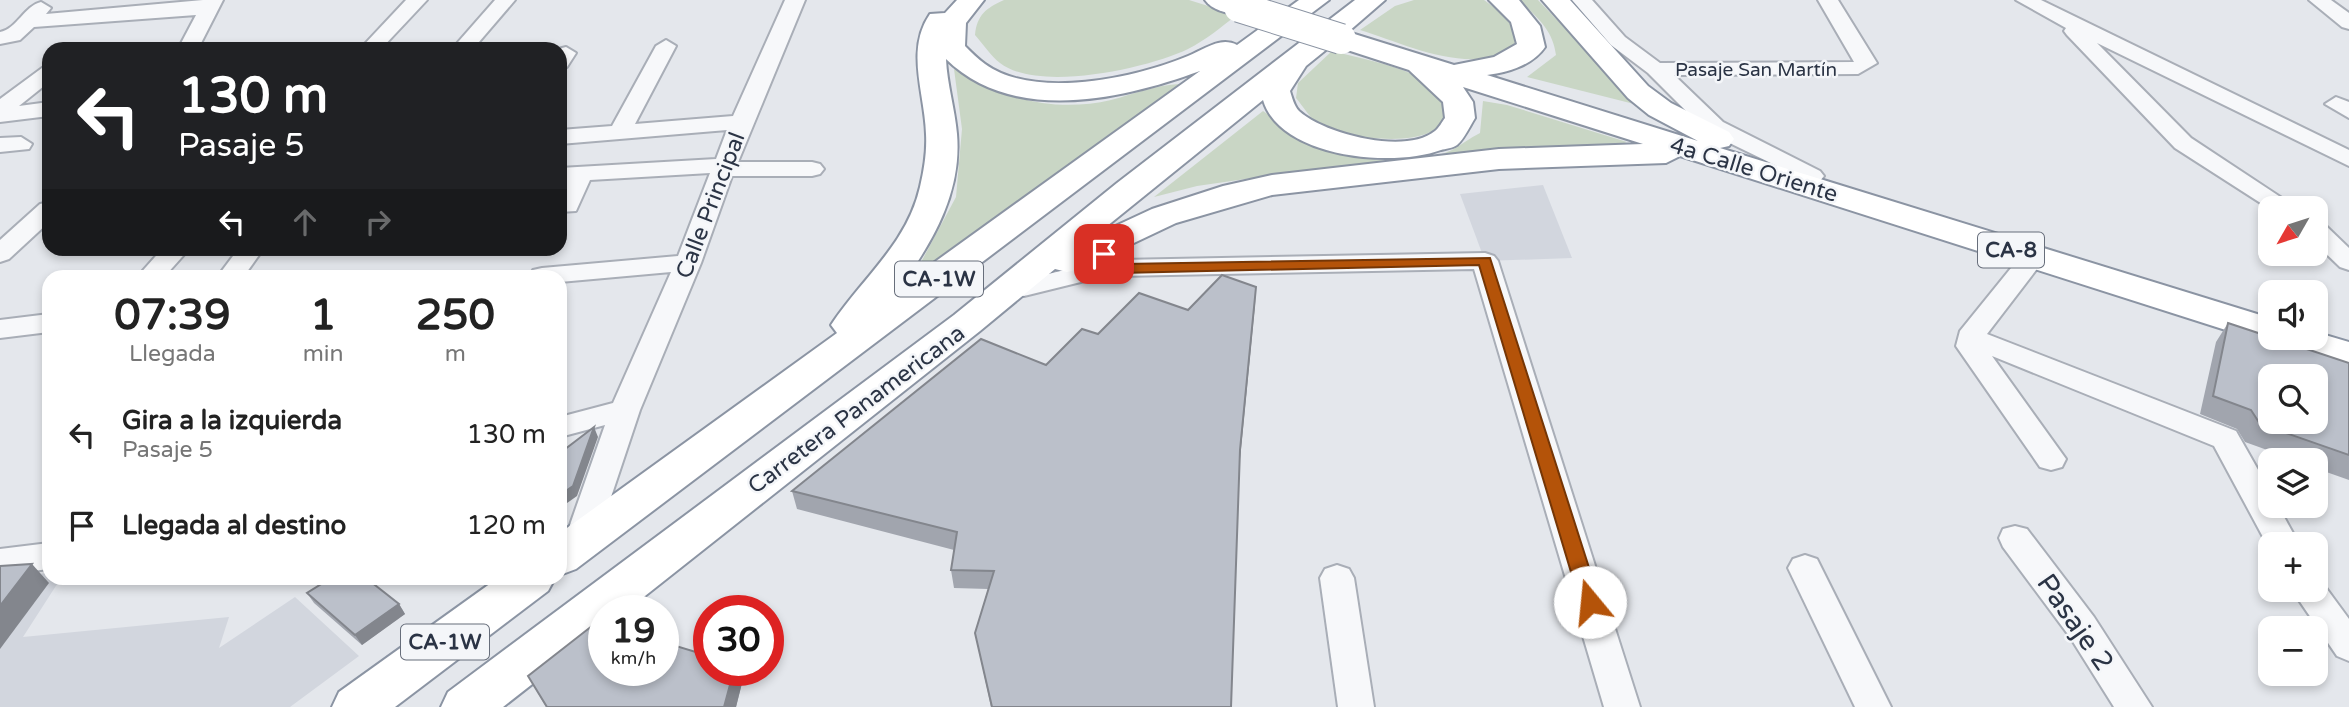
<!DOCTYPE html>
<html lang="es">
<meta charset="utf-8">
<style>
:root{--surface:#fff;--page:#f6f6f6;--text:#222;--muted:#767676}
body{margin:0;font-family:"Varela Round",sans-serif;background:var(--page);color:var(--text);height:100vh;display:flex;flex-direction:column;font-size:26px;white-space:nowrap}
*{box-sizing:border-box;margin:0}
p{font-size:23px;color:var(--muted)}
.icon{flex:none;width:38px;height:38px;fill:none;stroke:currentColor;stroke-width:2;stroke-linecap:round;stroke-linejoin:round}
.map{position:relative;flex:1;overflow:hidden}
.sheet{position:absolute;left:42px;top:270px;width:525px;height:315px;display:flex;flex-direction:column;background:var(--surface);border-radius:21px;box-shadow:0 4px 10px #0003}
.sheet>*{flex:none}
.guide{position:absolute;left:42px;top:42px;width:525px;height:214px;border-radius:21px;box-shadow:0 4px 10px #0003;background:#202124;color:#fff;overflow:hidden}
.needle{width:46px;rotate:231deg}
.buttons{position:absolute;left:2258px;top:196px;display:grid;gap:14px}
.buttons a{display:grid;place-items:center;width:70px;height:70px;border-radius:14px;background:var(--surface);box-shadow:0 4px 10px #0003;font-size:35px}
.speed{position:absolute;left:588px;top:595px;display:flex;gap:14px;font-size:35px;font-weight:700;text-align:center}
.speed>*{display:grid;place-content:center;width:91px;height:91px;border-radius:50%;background:var(--surface);box-shadow:0 4px 10px #0003;line-height:1}
.speed small{font-size:18px;font-weight:400}
.speed .limit{border:10px solid #d22;background:#fff;color:#111}
.pin{position:absolute;display:grid;place-items:center;width:60px;height:60px;color:#fff;margin:-30px;border-radius:14px;box-shadow:0 4px 10px #0006}
.me{position:absolute;width:77px;margin:-38px;rotate:343deg;stroke-linejoin:round;filter:drop-shadow(0 0 5px #0008)}
.turn{display:flex;align-items:center;gap:24px;height:147px;padding:0 21px;font-size:32px}
.turn .icon{width:91px;height:91px;stroke-width:2.5}
.turn b{display:block;font-size:49px;line-height:60px}
.lanes{display:flex;align-items:center;height:66px;padding:0 21px;background:#0003;justify-content:center;gap:35px;direction:ltr}
.lanes .off{opacity:.35}
.eta{display:flex;justify-content:space-evenly;align-items:center;height:119px;text-align:center}
.eta b{font-size:42px;font-weight:700;line-height:49px}
ul{padding:0;list-style:none}
li{display:flex;align-items:center;gap:21px;height:91px;padding:0 21px}
li div{flex:1}
li b{display:block;font-size:26px}
li em{font-style:normal}
.map>svg:first-child{display:block}
.built{fill:#d2d6de}
.green{fill:#c9d6c5}
.lines{fill:none;stroke-linecap:round;stroke-linejoin:round}
.minor-casing{stroke:#a9aeb7;stroke-width:4}
.highway-casing{stroke:#8b94a3;stroke-width:4}
.minor{fill:#f7f8fa;fill-rule:evenodd}
.highway{fill:#fff;fill-rule:evenodd}
.highway-bridge-casing{stroke:#8b94a3;stroke-width:32;stroke-linecap:butt}
.highway-bridge{stroke:#fff;stroke-width:30}
.wall{fill:#a1a5ae}
.shaded-wall{fill:#83868d}
.building{fill:#bbc0ca;stroke:#83868d;stroke-width:2;fill-rule:evenodd}
.route{fill:#b45309;stroke:#753606;stroke-width:2}
.labels{text-anchor:middle;stroke-width:5;stroke-linejoin:round;paint-order:stroke}
.far-street-label{font-size:19px;fill:#2b3445;stroke:#f4f6f9}
.shield{fill:#f4f6f9;stroke:#676e7b;stroke-width:2}
.shield-label{font-size:21px;font-weight:bold;fill:#2b3445}
.street-label{font-size:23px;fill:#2b3445;stroke:#f4f6f9}
.near-street-label{font-size:28px;fill:#2b3445;stroke:#f4f6f9}
</style>
<div class="map">
<svg width="2349" height="707" viewBox="0 0 2349 707">
<rect width="100%" height="100%" fill="#e4e7ec"/>
<g class="built">
<path d="M1543,185L1572,258L1485,261L1460,194Z"/>
<path d="M49,573V578H61L23,637L229,617L219,648L295,597L359,656L290,707H0V577Z"/>
</g>
<g class="green">
<path d="M1004,0H1189L1237,15C1221,27 1206,40 1188,49C1149,68 1038,93 1000,63C991,56 983,44 975,35C977,15 986,8 1004,0Z"/>
<path d="M1414,0H1484L1518,25L1520,45C1472,78 1409,45 1360,30L1395,6Z"/>
<path d="M1519,0H1538L1638,105L1527,77L1556,55C1553,30 1537,17 1519,0Z"/>
<path d="M1332,51C1358,58 1389,63 1414,75C1425,81 1440,94 1443,106C1455,154 1344,139 1320,126C1311,120 1303,106 1296,98L1298,83Z"/>
<path d="M954,69C1002,99 1055,113 1111,100C1134,94 1156,85 1180,84L912,279L956,197L962,129Z"/>
<path d="M1483,101L1507,105L1627,142L1613,147L1266,176L1197,186L1154,197L1263,111C1317,147 1387,179 1452,150C1461,145 1470,138 1480,133Z"/>
</g>
<g class="lines">
<defs>
<g id="minor">
<path d="M203,0H223L198,49H178L196,15L34,27L20,40L0,44V32C17,29 24,6 41,2L51,8L46,14Z"/>
<path d="M406,0H427L381,49H360Z"/>
<path d="M495,0H515L473,49H452Z"/>
<path d="M785,0H805L738,162H812L820,164L824,169L820,174L812,176H732L701,263L640,410L596,542L592,551L580,555L568,551L564,542L605,425L560,437V417L613,403L671,272L560,282V276H529L533,270L542,268L678,256L710,173L590,180L576,211L560,212V195L566,182H560V168L716,159L727,130L560,144V130L612,126L656,46L666,40L676,46L635,124L733,116Z"/>
<path d="M1572,0H1592L1625,37L1660,63L1854,62L1818,0H1838L1877,63L1858,74L1674,75L1723,122L1820,171L1824,176L1820,181L1812,183L1707,132L1648,73L1611,45Z"/>
<path d="M2016,0H2041L2349,150V166L2097,43L2191,138L2297,208L2270,209L2175,148L2067,35L2064,31L2066,28Z"/>
<path d="M2309,0H2331L2349,13V29L2342,27Z"/>
<path d="M566,47L576,53L567,67L560,69L558,49Z"/>
<path d="M49,66V82L19,106L49,102V116L0,122V99L42,68Z"/>
<path d="M2336,97L2349,102V118L2325,104Z"/>
<path d="M21,137L32,144L29,149L0,152V138Z"/>
<path d="M49,202V222L9,259L0,262V240L40,204Z"/>
<path d="M2315,222L2324,224L2349,248V270L2340,267L2315,243Z"/>
<path d="M163,248H190L165,276H138Z"/>
<path d="M239,248H264L244,276H218Z"/>
<path d="M2033,249L2042,252L2046,257L1987,334L2236,431L2270,491V506H2278L2299,544H2270V550L2214,446L1992,356L2066,459L2062,467L2051,470L2040,467L1956,346L1960,331L2024,252Z"/>
<path d="M1485,253L1494,256L1498,261L1640,707H1604L1474,269L1120,276L1097,278L1024,296L1015,294L1011,288L1015,282L1024,280L1097,262L1120,260Z"/>
<path d="M49,314V332L0,338V320Z"/>
<path d="M2015,526L2027,529L2094,617L2152,707H2114L2070,637L2003,547L1999,538L2003,529Z"/>
<path d="M49,543V569L0,575V549Z"/>
<path d="M1805,555L1817,559L1891,707H1855L1788,568L1793,559Z"/>
<path d="M1337,565L1349,569L1354,578L1374,707H1338L1320,578L1325,569Z"/>
<path d="M2315,579L2321,581L2349,619V661L2337,656L2292,590H2315Z"/>
</g>
<g id="highway">
<path d="M957,0H984L966,23L965,46C971,52 978,59 985,64C1035,100 1135,78 1188,56C1204,50 1220,36 1237,45L1299,0H1329L576,569L560,575V533L837,333L831,325C862,278 907,244 920,187C924,170 927,152 926,134C925,94 905,50 930,14L945,13ZM946,59C1012,124 1121,100 1200,71L900,287C933,242 962,192 957,134C955,109 947,84 946,59Z"/>
<path d="M1205,0H1244L1252,7L1248,13C1235,16 1213,12 1205,0Z"/>
<path d="M1355,0H1385L1348,32L1454,65L1494,57L1517,44L1511,22L1489,0H1519L1540,26L1545,47C1533,65 1507,73 1487,75L1698,141L1649,115L1628,98L1542,0H1570L1648,86L1671,103L1729,132L1734,139L1729,146L1720,148L2270,318V338H2315V332L2349,342V368L2280,347L2276,341L2257,340L1680,156L1666,163L1499,169L1272,195L1176,223L1079,269L1067,272L1055,269L980,331L626,611H604V628L503,707H441L448,692L954,315L1117,183ZM1332,45L1409,70L1443,102L1445,118C1442,122 1439,128 1435,131C1406,155 1324,134 1299,111C1294,106 1292,97 1290,91L1306,66ZM1463,87L1643,144L1499,149L1272,175L1223,186L1152,209L1096,235L1263,100C1280,158 1393,168 1441,150C1445,149 1453,148 1457,145C1464,139 1470,126 1475,118L1473,102Z"/>
<path d="M498,578H555L548,591L395,707H332L339,692Z"/>
</g>
</defs>
<use href="#minor" class="minor-casing"/>
<use href="#highway" class="highway-casing"/>
<use href="#minor" class="minor"/>
<use href="#highway" class="highway"/>
<defs>
<path id="highway-bridge" d="M1239,7L1341,39"/>
</defs>
<use href="#highway-bridge" class="highway-bridge-casing"/>
<use href="#highway-bridge" class="highway-bridge"/>
</g>
<g class="wall">
<path d="M1256,287L1239,465L1231,707H991L975,633L988,589L954,588L951,570L954,550L797,509L792,491L1046,365L1098,334L1188,310Z"/>
<path d="M2228,323L2349,363V480L2315,468V460H2295L2245,442L2237,429L2200,414L2216,342Z"/>
<path d="M307,593L399,604L405,614L362,645L314,603Z"/>
<path d="M709,670H737L742,683L736,707H546L528,676Z"/>
</g>
<g class="shaded-wall">
<path d="M1256,287L1255,305L1239,469L1240,450Z"/>
<path d="M594,427L598,437L577,496L560,508V495Z"/>
<path d="M32,564L49,583L0,649V606Z"/>
<path d="M399,604L405,614L362,645L355,635Z"/>
<path d="M734,670H737L742,683L736,707H724Z"/>
</g>
<g class="building">
<path d="M1222,275L1256,287L1240,450L1231,707H992L975,633L994,571L951,570L957,532L792,491L981,339L1046,365L1082,329L1098,334L1139,293L1188,310Z"/>
<path d="M2228,323L2349,363V455L2260,424L2251,410L2213,396ZM2270,376H2315V422H2270Z"/>
<path d="M594,427L573,486L560,495V453Z"/>
<path d="M32,564L0,606V566Z"/>
<path d="M331,578H366L399,604L355,635L307,593Z"/>
<path d="M597,622L604,624V670H663V642L709,656V670H734L724,707H547L528,676Z"/>
</g>
<path class="route" d="M1104,250L1123,264L1490,258L1600,602L1597,607H1583L1580,602L1479,265L1120,273L1104,266L1096,254Z"/>
<g class="labels">
<g class="far-street-label">
<text x="1756" y="76">Pasaje San Martín</text>
</g>
<g class="shield">
<rect x="1978" y="232.5" width="66" height="35" rx="5"/>
<rect x="895" y="261.5" width="88" height="35" rx="5"/>
<rect x="401" y="624.5" width="88" height="35" rx="5"/>
</g>
<g class="shield-label">
<text x="2011" y="257">CA-8</text>
<text x="939" y="286">CA-1W</text>
<text x="445" y="649">CA-1W</text>
</g>
<g class="street-label">
<text transform="translate(1754 169) rotate(17)" y="8">4a Calle Oriente</text>
<text transform="translate(710 205) rotate(-69)" y="8">Calle Principal</text>
<text transform="translate(856 409) rotate(-37)" y="8">Carretera Panamericana</text>
</g>
<g class="near-street-label">
<text transform="translate(2076 622) rotate(55)" y="10">Pasaje 2</text>
</g>
</g>
</svg>
<div class="buttons">
<a><svg class="needle" viewBox="-14 -14 28 28"><path d="M0-13l5 13h-10z" fill="#e53935"/><path d="M0 13l5-13h-10z" fill="#767676"/></svg></a>
<a><svg class="icon" aria-label="sound" viewBox="0 0 24 24"><path d="M4 9h4l5-4v14l-5-4H4zM17 9q2 3 0 6"/></svg></a>
<a><svg class="icon" aria-label="search" viewBox="0 0 24 24"><circle cx="10" cy="10" r="6"/><path d="M15 15l6 6"/></svg></a>
<a><svg class="icon" aria-label="layers" viewBox="0 0 24 24"><path d="M12 4l9 5-9 5-9-5zM3 14l9 5 9-5"/></svg></a>
<a>+</a>
<a>−</a>
</div>
<div class="speed"><div>19<small>km/h</small></div><div class="limit">30</div></div>
<div class="pin" style="left:1104px;top:254px;background:#d93025"><svg class="icon" aria-label="arrive" viewBox="0 0 24 24"><path d="M6 21V4h12l-3 4 3 4H6"/></svg></div>
<svg class="me" style="left:1590px;top:602px" viewBox="-20 -20 40 40"><circle r="19" fill="#fff"/><path d="M0-13L10 11 0 6-10 11z" fill="#b45309"/></svg>
<div class="guide">
<div class="turn"><svg class="icon" aria-label="left" viewBox="0 0 24 24"><path d="M17 20v-9H6M10 6l-5 5 5 5"/></svg><div><b>130 m</b>Pasaje 5</div></div>
<div class="lanes"><svg class="icon" aria-label="left" viewBox="0 0 24 24"><path d="M17 20v-9H6M10 6l-5 5 5 5"/></svg><svg class="icon off" aria-label="ahead" viewBox="0 0 24 24"><path d="M12 20V5M6 11l6-6 6 6"/></svg><svg class="icon off" aria-label="right" viewBox="0 0 24 24"><path d="M7 20v-9h11M14 6l5 5-5 5"/></svg></div>
</div>
<section class="sheet">
<div class="eta">
<div><b>07:39</b><p>Llegada</p></div>
<div><b>1</b><p>min</p></div>
<div><b>250</b><p>m</p></div>
</div>
<ul>
<li><svg class="icon" aria-label="left" viewBox="0 0 24 24"><path d="M17 20v-9H6M10 6l-5 5 5 5"/></svg><div><b>Gira a la izquierda</b><p>Pasaje 5</p></div><em>130 m</em></li>
<li><svg class="icon" aria-label="arrive" viewBox="0 0 24 24"><path d="M6 21V4h12l-3 4 3 4H6"/></svg><div><b>Llegada al destino</b></div><em>120 m</em></li>
</ul>
</section>
</div>
